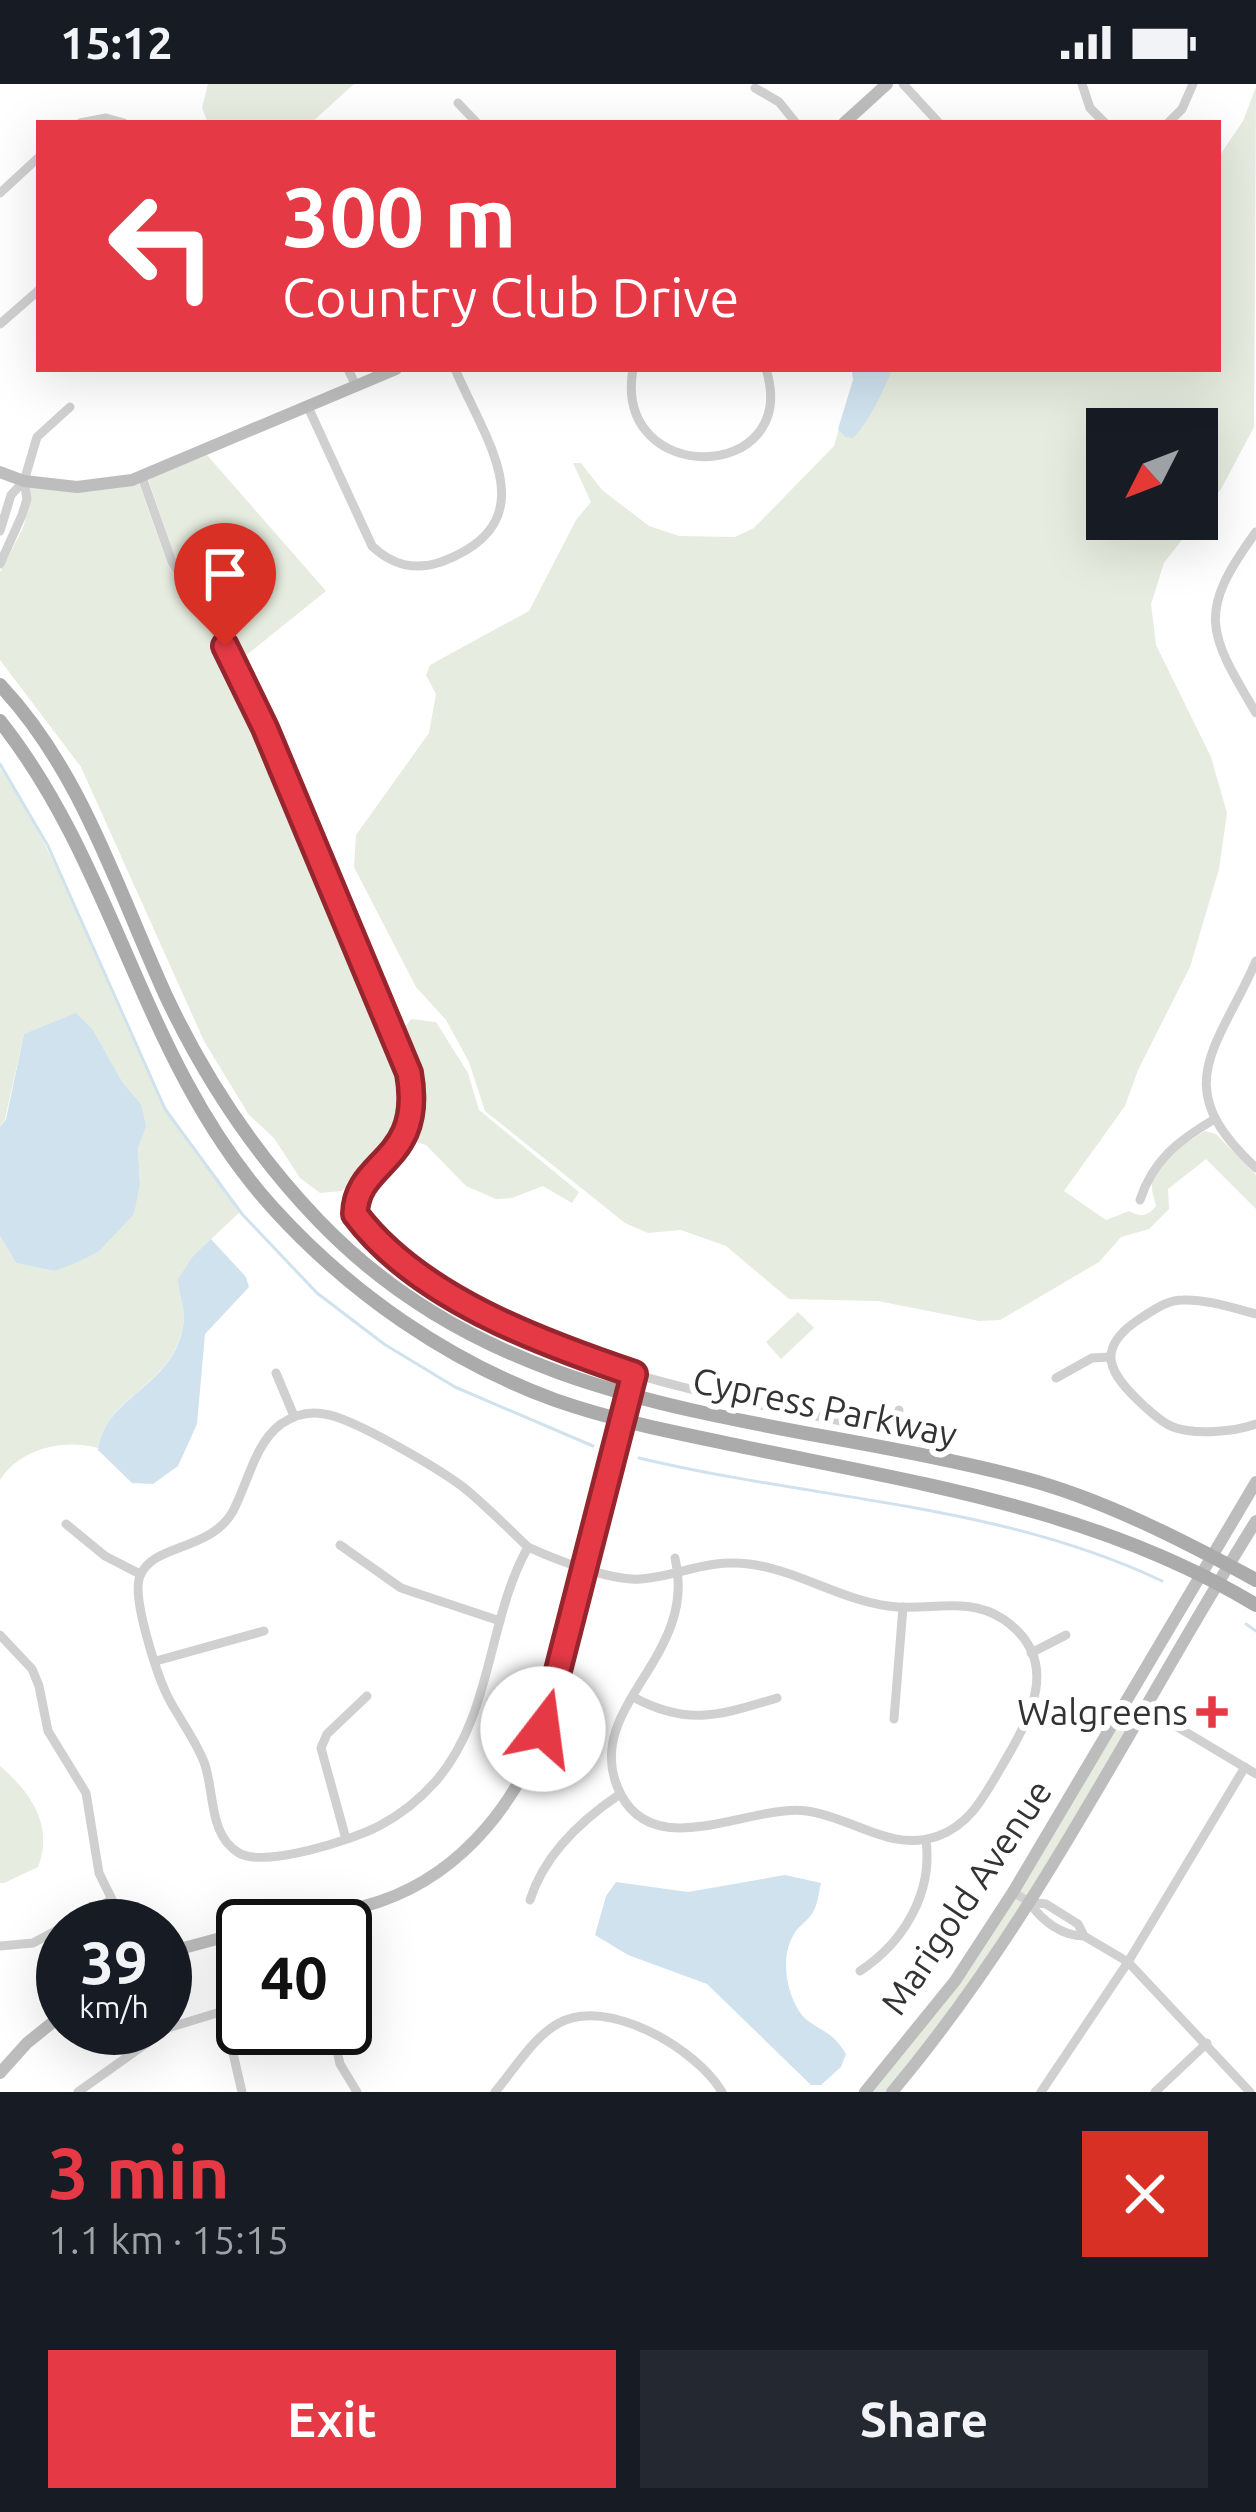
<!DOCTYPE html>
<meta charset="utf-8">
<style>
:root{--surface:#171b24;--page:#242831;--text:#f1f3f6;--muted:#9ea1a6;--accent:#e63946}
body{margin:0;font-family:Ubuntu,sans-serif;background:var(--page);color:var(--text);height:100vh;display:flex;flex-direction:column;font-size:45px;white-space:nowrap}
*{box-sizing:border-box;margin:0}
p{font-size:39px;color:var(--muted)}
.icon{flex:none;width:66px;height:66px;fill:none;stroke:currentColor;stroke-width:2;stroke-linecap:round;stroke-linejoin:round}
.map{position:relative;height:2008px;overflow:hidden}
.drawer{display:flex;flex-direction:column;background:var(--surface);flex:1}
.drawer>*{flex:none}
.guide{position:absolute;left:36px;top:36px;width:1185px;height:252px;border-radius:0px;box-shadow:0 12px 48px #0002;background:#e63946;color:#fff;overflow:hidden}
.needle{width:78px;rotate:228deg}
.tools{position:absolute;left:1086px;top:324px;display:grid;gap:24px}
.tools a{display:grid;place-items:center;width:132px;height:132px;border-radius:0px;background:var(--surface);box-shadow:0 12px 48px #0002;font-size:60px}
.speed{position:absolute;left:36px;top:1815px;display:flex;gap:24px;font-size:60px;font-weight:700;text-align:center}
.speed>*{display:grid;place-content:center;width:156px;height:156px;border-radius:50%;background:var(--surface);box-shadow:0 12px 48px #0002;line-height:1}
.speed small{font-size:30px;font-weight:400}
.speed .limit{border:6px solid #111;border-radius:18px;background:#fff;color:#111}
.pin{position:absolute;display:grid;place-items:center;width:102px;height:102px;color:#fff;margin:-123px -51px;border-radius:50% 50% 50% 0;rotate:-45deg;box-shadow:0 0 12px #0007}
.pin .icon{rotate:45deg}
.me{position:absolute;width:132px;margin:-66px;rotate:15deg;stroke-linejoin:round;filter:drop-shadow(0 0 9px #0008)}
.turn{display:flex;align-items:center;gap:42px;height:252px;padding:0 48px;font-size:54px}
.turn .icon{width:156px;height:156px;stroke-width:2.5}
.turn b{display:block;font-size:84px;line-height:102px}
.round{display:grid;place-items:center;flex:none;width:126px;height:126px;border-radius:0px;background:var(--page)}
.summary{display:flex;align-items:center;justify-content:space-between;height:204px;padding:0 48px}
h1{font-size:72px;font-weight:600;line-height:90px;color:var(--accent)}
.cta{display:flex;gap:24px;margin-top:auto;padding:24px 48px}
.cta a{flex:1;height:138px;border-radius:0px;background:var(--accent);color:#fff;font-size:48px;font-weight:600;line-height:138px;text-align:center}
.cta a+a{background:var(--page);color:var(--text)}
.status{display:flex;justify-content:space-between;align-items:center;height:84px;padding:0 60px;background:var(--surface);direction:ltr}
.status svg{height:33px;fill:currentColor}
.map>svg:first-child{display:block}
.green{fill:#e6ecdf;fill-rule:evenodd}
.water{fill:#cfe2ee}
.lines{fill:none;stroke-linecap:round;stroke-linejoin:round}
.stream{stroke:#cfe2ee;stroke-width:3}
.street{stroke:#d0d0d0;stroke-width:9}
.secondary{stroke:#bdbdbd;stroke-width:12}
.primary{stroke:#ababab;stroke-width:14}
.route-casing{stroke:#96252e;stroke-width:30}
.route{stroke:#e63946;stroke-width:21}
.poi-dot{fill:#e63946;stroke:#fff;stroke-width:4.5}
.labels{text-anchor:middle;stroke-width:12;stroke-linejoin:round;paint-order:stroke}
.street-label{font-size:36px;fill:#333;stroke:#fff}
.poi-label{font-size:36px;fill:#333;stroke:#fff;text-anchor:end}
</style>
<div class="status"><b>15:12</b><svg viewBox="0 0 49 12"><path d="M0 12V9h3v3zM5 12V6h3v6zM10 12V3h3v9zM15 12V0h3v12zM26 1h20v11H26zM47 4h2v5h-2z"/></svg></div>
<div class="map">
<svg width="1256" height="2008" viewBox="0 0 1256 2008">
<rect width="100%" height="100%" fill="#fff"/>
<g class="green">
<path d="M208,0H354L311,39H208L202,24Z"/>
<path d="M1256,3L1254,343L1221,405L1164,479L1151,520L1156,561L1211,673L1227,729L1219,785L1190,883L1138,986L1125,1022L1064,1107L1106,1136L1129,1127C1141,1133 1147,1133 1156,1122C1155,1116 1152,1110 1152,1103C1149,1079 1188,1058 1205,1047L1216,1050L1256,1091V1125L1206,1075L1168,1105L1169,1125L1149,1145L1121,1153L1099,1178L1000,1236L979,1237L878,1217L789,1215L726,1162L681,1146L648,1149L625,1139L485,1027L469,978L446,936L416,903L354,783L356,751L429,649L436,610L426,591L430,581L529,527L576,436L591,418L573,379H581L602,406L649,442L679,452L735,453L754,444L834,362L853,296L852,285H1218V74L1243,37ZM1107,345H1197V435H1107Z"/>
<path d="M207,371L326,507L238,578L176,476L148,395Z"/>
<path d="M139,399L168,481L221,565L262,650L405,991L408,1012L406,1040L396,1058L373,1069L342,1107L320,1109L300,1094L274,1054L249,1031L204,957L81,683L0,576V488L23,444L31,415L29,403Z"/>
<path d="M0,684C71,789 106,912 166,1023C186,1060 216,1094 241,1127L192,1173L178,1195C178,1212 187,1225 183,1242C172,1303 106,1312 98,1364C64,1354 19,1365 0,1396V1152L16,1179L54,1187L98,1168L140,1099L138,1064L145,1042L141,1020L123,999L93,946L43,943L24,950L5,1035L0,1043Z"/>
<path d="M411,935L436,938L468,989L479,1026L579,1108L572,1119L543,1102L512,1114L496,1115L466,1102L426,1061L407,1055C426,1020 413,985 399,951Z"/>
<path d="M798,1228L814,1244L781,1275L766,1258Z"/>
<path d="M1130,1620L1139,1626L1028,1812L1019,1807Z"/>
<path d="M0,1682C30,1708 54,1741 38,1783L4,1799H0Z"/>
<path d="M1014,1814L1023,1820L967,1905L886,2008H871Z"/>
</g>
<g class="water">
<path d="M852,285H892C886,303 866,343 853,354L845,353L838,345L853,296Z"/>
<path d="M76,929L93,946L123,999L141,1020L146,1042L138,1064L140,1099L134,1130L98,1168L78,1178L54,1187L16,1179L0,1152V1043L6,1035L24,950Z"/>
<path d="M211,1155L246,1193L249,1203L205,1250L197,1340L178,1382L153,1400L132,1399L98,1366C104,1313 172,1304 183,1243C187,1225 178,1212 178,1195L192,1173Z"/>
<path d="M785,1791L821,1799C819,1807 818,1819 814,1826C811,1834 801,1840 796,1847C780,1869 785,1905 799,1927C811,1946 830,1942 846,1970L841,1983L821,2001H811L707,1900L628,1871L595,1851L606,1812L616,1798L688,1808Z"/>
</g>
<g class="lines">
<g class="stream">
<path d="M0,680L48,762L165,1025L242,1130L317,1209L384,1260L455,1303L593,1362"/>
<path d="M639,1374C814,1416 998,1419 1162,1497"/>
<path d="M1246,1540L1256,1547"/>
</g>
<g class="street">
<path d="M903,0L939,39"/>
<path d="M1082,0L1090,24L1105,39"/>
<path d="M755,4L779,18L796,39"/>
<path d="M458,19L477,39"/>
<path d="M80,39L106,34L124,39"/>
<path d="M1168,39L1182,25L1193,0"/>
<path d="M0,109L39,73"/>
<path d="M0,240L39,206"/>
<path d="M348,285L356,302"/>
<path d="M633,285C612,404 802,400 766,285"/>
<path d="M308,323L372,462C392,481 414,487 441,478C549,438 486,358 455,285"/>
<path d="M142,393L172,478L225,563L265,644L409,989C425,1080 356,1075 355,1130L364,1142C498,1279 706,1310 886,1346L893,1343L899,1326"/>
<path d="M0,447L11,411L24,397"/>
<path d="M1256,448C1197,529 1207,547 1256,629"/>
<path d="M0,480L22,431L27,415L24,397L37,353L70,323"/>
<path d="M1256,877C1217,966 1167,1002 1256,1084"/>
<path d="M1140,1116C1153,1076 1178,1057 1213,1036"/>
<path d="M1256,1230C1233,1224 1206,1215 1183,1216C1166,1216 1154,1226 1141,1234C1094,1264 1108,1289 1143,1321C1152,1329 1162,1339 1173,1343C1194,1351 1235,1348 1256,1340"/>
<path d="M276,1289L294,1332"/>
<path d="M1056,1294L1092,1274L1110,1273"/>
<path d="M66,1440L105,1472L140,1490"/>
<path d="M340,1461L401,1504L500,1537"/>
<path d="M528,1463C508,1444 489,1425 468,1407C445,1388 352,1333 324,1330C309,1327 294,1331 281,1340C255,1359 248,1399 233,1427C210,1468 153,1459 140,1492C131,1513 158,1594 169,1615C180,1636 195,1655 204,1678C215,1707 208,1751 239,1769C265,1784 352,1756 379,1742C400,1731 420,1715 436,1697C493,1631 487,1536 528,1463C556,1476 611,1497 641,1495C680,1492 704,1475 749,1480C797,1486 839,1515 888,1522C927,1528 967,1511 1003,1535C1066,1578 1027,1639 999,1687C983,1714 969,1741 938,1752C891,1769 852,1733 807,1727C749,1719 649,1784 617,1702C585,1621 699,1573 675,1474"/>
<path d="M0,1551L32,1585L39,1602L48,1647L86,1709L99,1789L125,1842"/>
<path d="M1031,1569L1066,1551"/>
<path d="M156,1577L264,1547"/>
<path d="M633,1613C689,1643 720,1631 777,1614"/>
<path d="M894,1635L903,1523"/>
<path d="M1135,1641L1169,1638L1256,1690"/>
<path d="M346,1755L321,1664L327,1650L367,1612"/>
<path d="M1013,1808L1029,1818L1046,1820L1078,1840L1084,1852L1128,1878L1245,1683"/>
<path d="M530,1816C544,1771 583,1735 620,1710"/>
<path d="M1030,1819C1042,1837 1062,1852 1084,1852"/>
<path d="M65,1842L111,1816"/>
<path d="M0,1862L33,1859L63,1843"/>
<path d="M860,1887C904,1858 933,1809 926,1756"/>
<path d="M223,1926L242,2008"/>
<path d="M332,1944L340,1980L357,2008"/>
<path d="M78,2008L168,1944L243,1921"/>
<path d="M495,2008C514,1986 533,1953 559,1939C607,1912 697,1965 722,2008"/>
<path d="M1041,2008L1128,1878L1250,2008"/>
<path d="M1155,2008L1207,1959"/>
</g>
<g class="secondary">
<path d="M844,39L887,0"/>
<path d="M0,388L24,397L77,403L132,396L396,285"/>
<path d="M272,1842C309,1834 346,1829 381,1817C465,1788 522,1713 548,1631L627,1312"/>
<path d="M165,1869L243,1848"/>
<path d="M0,1989L27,1959L63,1930"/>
<path d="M865,2008L955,1897L1013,1808L1256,1398"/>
<path d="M892,2008C1038,1835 1136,1628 1256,1437"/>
</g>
<g class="primary">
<path d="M0,601C82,688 117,805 166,912C205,995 254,1069 318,1136C511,1337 774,1329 1023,1394C1103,1415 1184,1457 1256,1496"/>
<path d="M0,637C119,788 141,978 273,1124C350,1209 448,1277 555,1316C618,1338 683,1350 749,1364C923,1400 1101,1427 1256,1521"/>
</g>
</g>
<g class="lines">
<defs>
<path id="route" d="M225,562L265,644L409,989C425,1079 356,1075 355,1130C417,1213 539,1258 634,1290L543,1645"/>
</defs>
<use href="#route" class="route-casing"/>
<use href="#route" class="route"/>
</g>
<path class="poi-dot" d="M1206 1610h12v12h12v12h-12v12h-12v-12h-12v-12h12z"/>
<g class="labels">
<g class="street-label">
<text transform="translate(825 1323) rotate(12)" y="13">Cypress Parkway</text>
<text transform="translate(966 1813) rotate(-56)" y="13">Marigold Avenue</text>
</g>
<g class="poi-label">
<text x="1188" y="1641">Walgreens</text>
</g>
</g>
</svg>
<div class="tools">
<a><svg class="needle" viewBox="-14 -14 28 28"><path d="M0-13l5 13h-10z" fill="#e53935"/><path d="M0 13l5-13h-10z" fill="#9ea1a6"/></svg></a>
</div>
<div class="speed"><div>39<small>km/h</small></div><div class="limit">40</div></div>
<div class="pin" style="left:225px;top:562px;background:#d93025"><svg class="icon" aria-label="arrive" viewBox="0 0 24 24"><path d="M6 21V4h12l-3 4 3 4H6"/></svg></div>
<svg class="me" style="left:543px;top:1645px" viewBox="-20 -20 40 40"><circle r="19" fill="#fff"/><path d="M0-13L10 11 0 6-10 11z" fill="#e63946"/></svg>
<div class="guide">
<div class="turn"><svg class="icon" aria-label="left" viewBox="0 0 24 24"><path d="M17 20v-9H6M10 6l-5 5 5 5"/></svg><div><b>300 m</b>Country Club Drive</div></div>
</div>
</div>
<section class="drawer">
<div class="summary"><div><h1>3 min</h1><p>1.1 km · 15:15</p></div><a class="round" style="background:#d93025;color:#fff"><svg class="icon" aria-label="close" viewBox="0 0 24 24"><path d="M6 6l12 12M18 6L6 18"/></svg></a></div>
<div class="cta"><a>Exit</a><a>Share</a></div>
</section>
